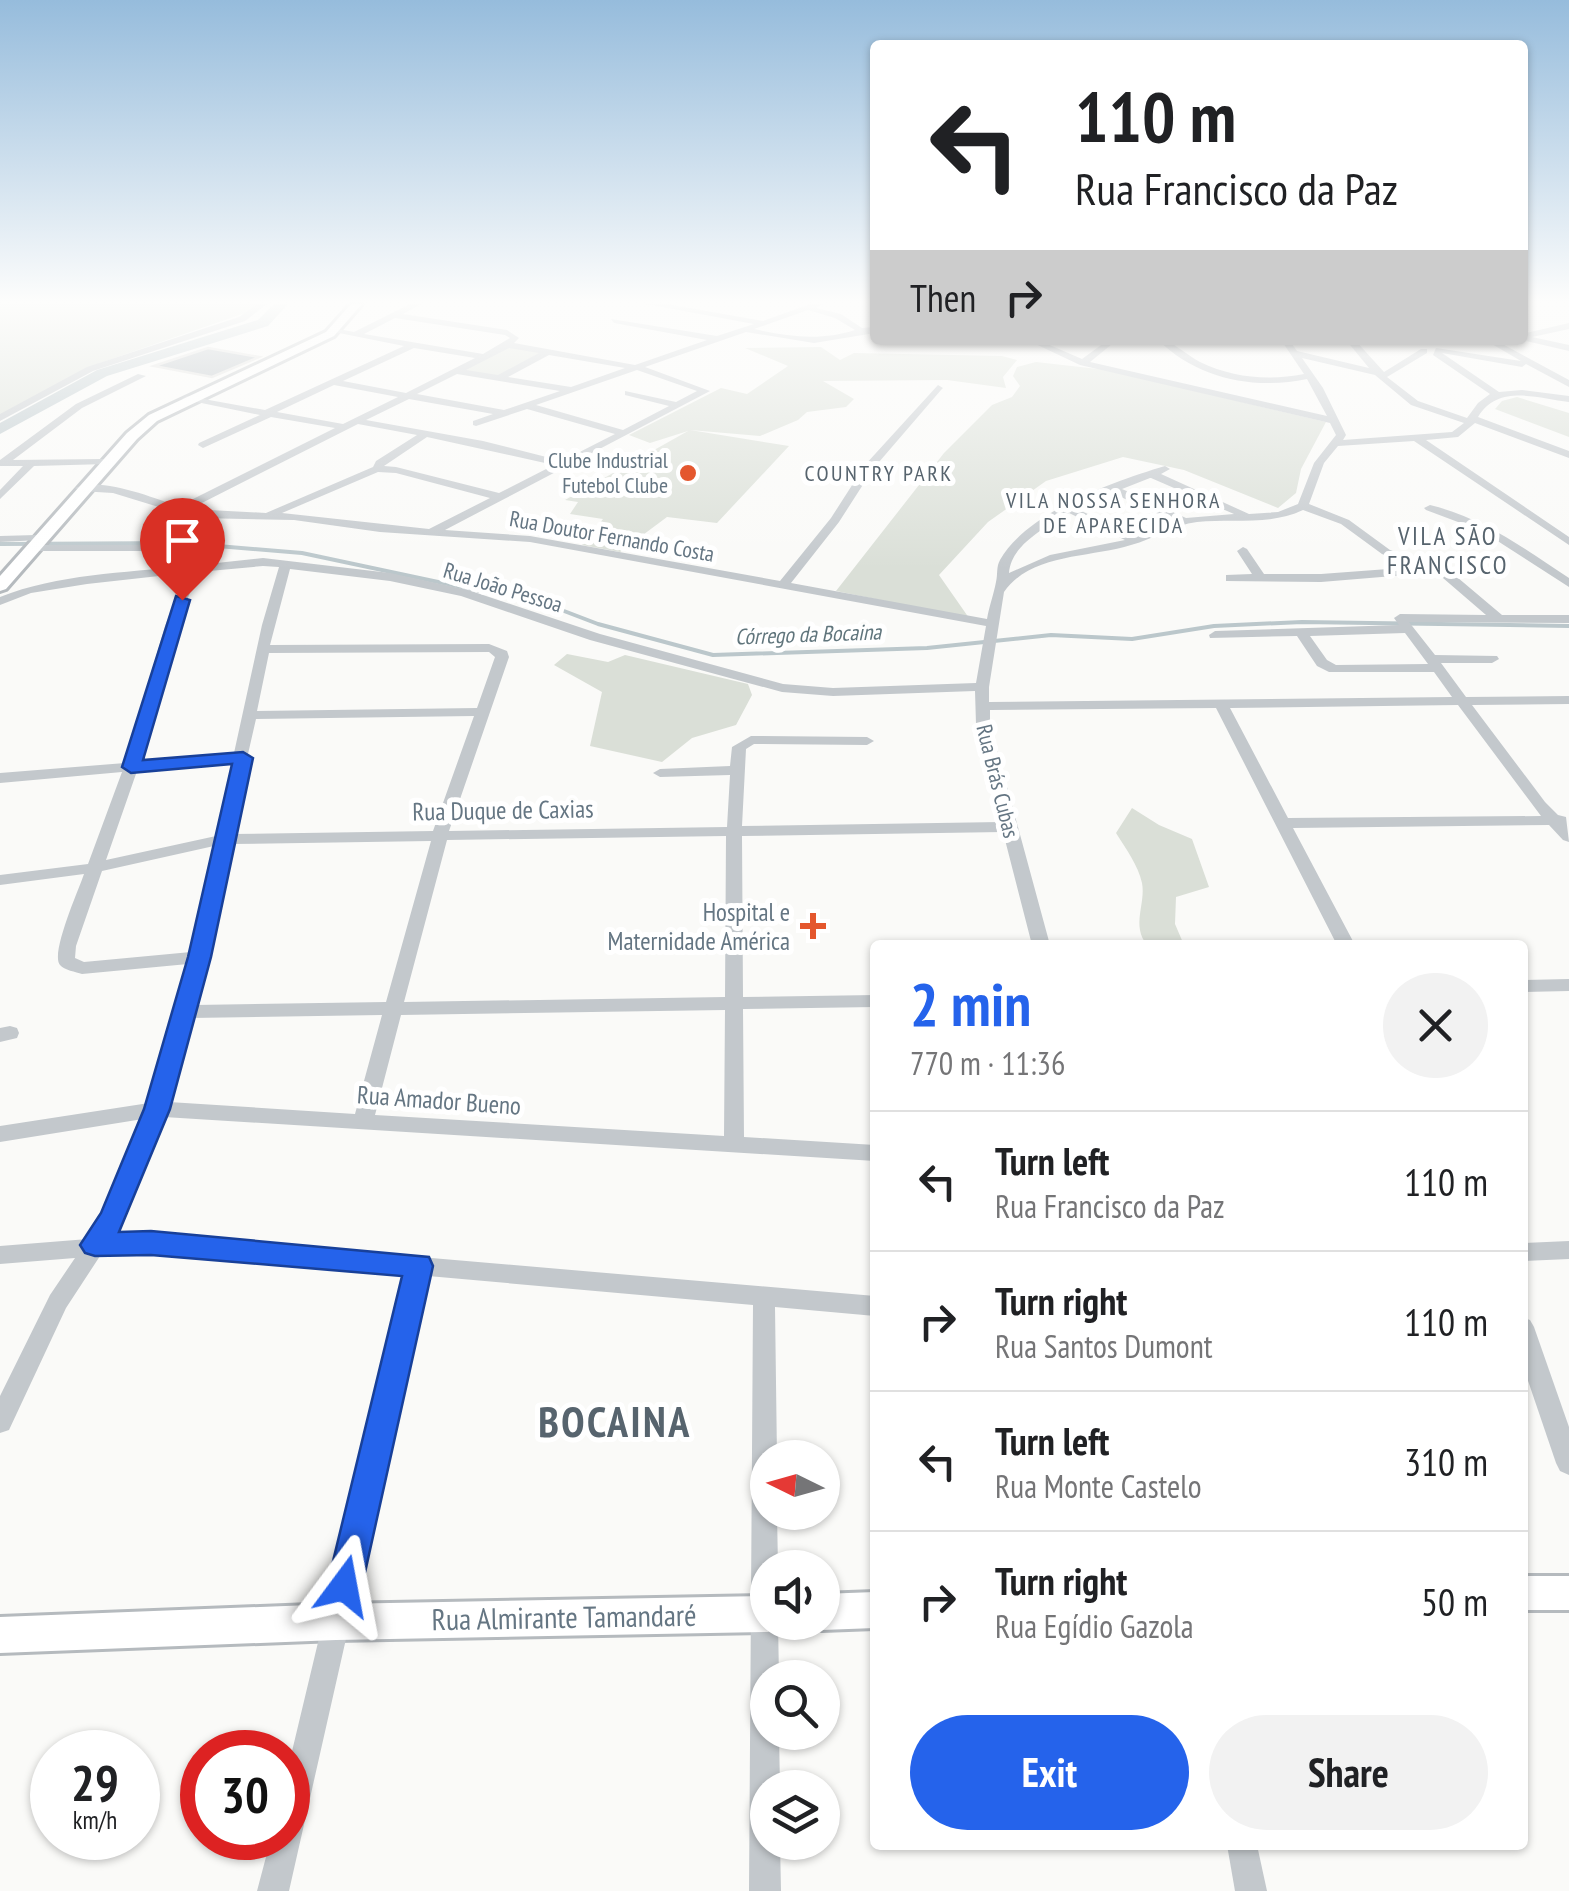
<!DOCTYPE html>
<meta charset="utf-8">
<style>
:root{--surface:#fff;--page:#f2f2f2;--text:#202124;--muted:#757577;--line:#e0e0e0;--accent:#2563eb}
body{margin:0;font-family:"PT Sans Narrow",sans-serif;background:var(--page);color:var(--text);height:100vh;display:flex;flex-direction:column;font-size:38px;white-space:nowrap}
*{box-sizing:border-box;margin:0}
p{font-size:32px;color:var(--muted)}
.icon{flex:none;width:55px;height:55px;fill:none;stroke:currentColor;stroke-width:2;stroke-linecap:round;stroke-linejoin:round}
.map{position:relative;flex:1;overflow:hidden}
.details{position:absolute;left:870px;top:940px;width:658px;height:910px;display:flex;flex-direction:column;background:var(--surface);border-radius:10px;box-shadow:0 2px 8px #0004}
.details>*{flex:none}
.guide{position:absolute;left:870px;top:40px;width:658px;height:305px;border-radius:10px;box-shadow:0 2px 8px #0004;background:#fff;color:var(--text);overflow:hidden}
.needle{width:65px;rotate:275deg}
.controls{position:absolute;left:750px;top:1440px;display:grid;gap:20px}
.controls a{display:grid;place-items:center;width:90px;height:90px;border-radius:50%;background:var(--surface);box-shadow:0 2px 8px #0004;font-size:50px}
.speed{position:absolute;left:30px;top:1730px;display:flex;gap:20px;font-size:50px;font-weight:700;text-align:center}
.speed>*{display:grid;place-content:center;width:130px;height:130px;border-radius:50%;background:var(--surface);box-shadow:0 2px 8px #0004;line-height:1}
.speed small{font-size:25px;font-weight:400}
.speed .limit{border:15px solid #d22;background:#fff;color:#111}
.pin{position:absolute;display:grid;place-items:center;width:85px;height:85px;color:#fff;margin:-102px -42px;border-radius:50% 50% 50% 0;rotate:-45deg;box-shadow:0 0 10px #0007}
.pin .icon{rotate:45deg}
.me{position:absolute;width:110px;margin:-55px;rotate:13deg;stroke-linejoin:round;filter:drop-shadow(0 0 8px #0008)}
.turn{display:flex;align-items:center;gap:35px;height:210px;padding:0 40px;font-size:45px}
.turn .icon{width:130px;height:130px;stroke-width:2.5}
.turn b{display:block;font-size:70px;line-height:85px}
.then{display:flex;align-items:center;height:95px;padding:0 40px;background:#0003;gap:20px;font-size:38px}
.round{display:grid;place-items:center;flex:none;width:105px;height:105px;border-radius:52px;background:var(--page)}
.overview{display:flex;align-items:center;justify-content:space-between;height:170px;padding:0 40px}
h1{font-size:60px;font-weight:700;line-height:75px;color:var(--accent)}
.primary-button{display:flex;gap:20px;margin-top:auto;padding:20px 40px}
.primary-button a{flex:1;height:115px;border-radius:60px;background:var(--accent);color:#fff;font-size:40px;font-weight:700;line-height:115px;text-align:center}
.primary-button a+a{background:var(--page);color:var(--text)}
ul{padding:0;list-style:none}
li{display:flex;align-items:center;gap:30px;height:140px;padding:0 40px;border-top:2px solid var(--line)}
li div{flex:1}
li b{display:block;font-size:38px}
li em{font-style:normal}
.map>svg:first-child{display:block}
.green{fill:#dadfd7}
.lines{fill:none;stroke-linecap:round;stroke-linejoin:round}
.stream{stroke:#bbc7cb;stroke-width:4}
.river{fill:#bbc7cb;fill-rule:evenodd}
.building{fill:#aab3b9;stroke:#dcdcda;stroke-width:2.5}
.major-casing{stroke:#b5babe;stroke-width:6}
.minor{fill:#c3c8cc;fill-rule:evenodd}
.major{fill:#fff;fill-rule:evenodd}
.route{fill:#2563eb;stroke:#184099;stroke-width:2.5}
.poi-dot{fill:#e4572e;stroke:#fff;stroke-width:4}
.labels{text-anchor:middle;stroke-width:10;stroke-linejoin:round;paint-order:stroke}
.far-poi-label{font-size:22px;fill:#657683;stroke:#fff;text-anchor:end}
.far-neighbourhood-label{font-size:22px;letter-spacing:2.5px;fill:#57646e;stroke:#fff}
.far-street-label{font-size:22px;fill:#657683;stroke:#fff}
.far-water-label{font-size:22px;font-style:italic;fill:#60757c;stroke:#fff}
.far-quarter-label{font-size:25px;letter-spacing:2.5px;fill:#57646e;stroke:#fff}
.street-label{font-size:25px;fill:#657683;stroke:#fff}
.poi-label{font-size:25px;fill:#657683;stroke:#fff;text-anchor:end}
.near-street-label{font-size:30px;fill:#657683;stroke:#fff}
.near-district-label{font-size:42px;font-weight:bold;letter-spacing:2.5px;fill:#57646e;stroke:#fff}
</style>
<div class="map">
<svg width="1569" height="1891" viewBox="0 0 1569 1891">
<rect width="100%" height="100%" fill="#fafaf8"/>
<g class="green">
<path d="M0,304H256L251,311L100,363L0,415Z"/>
<path d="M509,346L546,352L498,377L459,370Z"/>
<path d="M821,347L840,360L854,353L1002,356L1017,360L1003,377L1006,388L947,380L823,381L854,399L846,407L807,412L798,420L760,436L690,430L789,446L717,523L667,517L620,552L582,545L603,519L570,514L578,502L565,500L688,431L650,443L629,435L721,388L747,394L788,366L745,348Z"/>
<path d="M1036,362L1107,370L1326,422L1301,469L1296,493L1278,508L1184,470L1123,457L1046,481L988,522L939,575L969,618L836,591L944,453L992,405L1012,397L1020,386L1013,376L1017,367Z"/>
<path d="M1517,397L1569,413V437L1495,409L1502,401Z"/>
<path d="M567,654L608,662L625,655L748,684L752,695L736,725L692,738L662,762L590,746L602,692L554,665Z"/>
<path d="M1132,808L1159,825L1192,839L1209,887L1176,897L1175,924L1184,945H1147C1131,925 1146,904 1142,883C1138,865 1126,849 1116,833Z"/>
</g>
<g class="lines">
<path class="stream" d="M0,544L182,543L302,553L551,606L598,624L713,655L927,648L1051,635L1132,639L1214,626L1302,622L1569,626"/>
<path class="river" d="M274,304H288L268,326L107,376L0,434V423L97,370L258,320Z"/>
</g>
<path class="building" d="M208,348L259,357L212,377L154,366Z"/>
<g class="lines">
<defs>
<g id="major">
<path d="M351,304H362L334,336L157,421L137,439L6,589L0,591V576L127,433L149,415L326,332Z"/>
<rect x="1522" y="1576" width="47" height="34"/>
<path d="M875,1592V1628L822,1630L810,1624L822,1622V1594Z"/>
<path d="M768,1596V1622H782L768,1632L336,1640L0,1653V1617L336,1604Z"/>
</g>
</defs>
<use href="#major" class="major-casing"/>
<g class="minor">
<path d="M257,304H267L245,321L93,371L0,421V414L87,367L239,317Z"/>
<path d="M410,304H421L403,314L507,330L519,338L514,343L635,365L707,340L614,323L611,319L717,336L754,324L646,304H667L763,321L810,304H823L816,308L841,314L862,328L875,327V333L814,343L746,332L645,367L710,391L445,530L530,536L780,581L831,518L865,465L938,385L943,388L941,390L873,469L839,522L791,583L987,619C989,607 994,593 996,582C998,574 996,567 1000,560C1028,511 1115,481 1165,466L1170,469L1161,474L1249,514L1278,512L1298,504L1314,463L1336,435L1330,423L1080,365L1027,340H1038L1082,359L1108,340H1117L1090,362L1327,416L1307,379C1253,390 1198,379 1158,340C1173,340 1186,355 1200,362C1233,378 1269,381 1304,374L1281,340H1289L1297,351L1369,368L1346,340H1355L1384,372L1421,349H1427V353L1387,377L1418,401L1467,418L1478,403L1490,394L1433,355L1436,348L1521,361L1485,340H1495L1569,380V387L1526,364L1522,367L1442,353L1499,392L1522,390L1569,396V402C1537,398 1498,384 1478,417L1569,451V458L1475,423L1458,437L1426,440L1569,537V545L1414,441L1338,446L1324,463L1309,504L1349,520L1390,550L1451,572L1502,615H1569V623L1409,622L1435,655L1497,656L1499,659L1492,663H1441L1466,697L1569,696V704L1472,705L1545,802L1558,815L1566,817L1569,842L1563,840L1549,825L1293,828L1355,945H1337L1216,708L990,710V724L1050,945H1032L1003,832L742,836L743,997L875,995V1007L743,1009L744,1137L875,1145V1161L164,1117L124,1219L113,1237L151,1234L875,1296V1316L775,1307L777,1458H768V1512H777L778,1568H768V1622H778L779,1678H768V1732H779L780,1788H768V1842H780L781,1891H749L753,1305L428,1276L289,1891H257L271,1838H288V1768L406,1274L151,1252L100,1256L66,1308L9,1430L0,1433V1396L50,1295L75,1258L0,1264V1246L88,1239L104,1215L143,1119L0,1142V1126L149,1103L188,964L82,974C76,972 64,970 60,965C50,954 79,889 84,874L0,885V875L88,864L122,772L0,783V773L125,763L165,626L186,573L87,584L31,593L0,605V597C58,574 124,573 186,566L187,551H33L27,548L33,545H187L188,516L113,493L80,491L75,488C101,476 152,498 179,506L335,428L271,417L203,448L198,445L199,443L260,415L182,399L187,396L265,410L404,346L329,331L333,328L354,332ZM808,310L835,318L855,330C821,341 789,337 754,329ZM395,318L505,335L510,338L483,354L364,334ZM414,348L475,358L406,393L343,381ZM509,348L539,353L498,375L466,370ZM549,355L625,368L571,387L508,377ZM1302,358L1375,375L1411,405L1464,423L1452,432L1343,440L1346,435L1323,388ZM637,370L697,391L676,402L625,391V395L669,406L623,430L536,405ZM457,374L560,391L504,410L417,394ZM334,385L398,397L343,424L277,412ZM409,399L493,414L473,421V425L476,426L527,409L615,434L562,461L483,441L366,420ZM358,424L417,435L376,461L373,467L266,513L190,509ZM427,437L554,465L499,493L396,467L384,466ZM378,472L396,473L490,498L429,529L282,513ZM1150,478H1151L1234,514L1186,518L1122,489ZM1112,493L1174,521L1135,536L1077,509ZM1303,510L1341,524L1382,554L1415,567L1321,574H1264L1247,549L1243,547L1237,551L1252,574L1226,575V581L1321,582L1430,573L1443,578L1486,615L1400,614L1394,618L1399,625L1215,631L1209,635L1210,638L1297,636L1317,666L1329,672H1434L1452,697L989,702V687L1004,592C1031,553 1090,558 1131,545C1154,539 1173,525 1197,522C1233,518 1269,526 1303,510ZM1069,513L1125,540L1050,555L1009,573C1011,544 1047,527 1069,513ZM199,518L294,520L380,532L530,542L986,626L976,683L833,688L783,684L600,634L468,590L390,573L263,558L198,565ZM263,566L279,567L262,625L234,753L140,761L177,626L198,572ZM290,569L390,581L461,596L590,640L782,692L833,696L975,691L976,724L1001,822L742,826L746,749L754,744L867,745L874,741L867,737L751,736L732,747L730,766L660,769L653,773L660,777L730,775L727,827L449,831L509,657L507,651L489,644L270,645ZM1405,633L1428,664L1336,665L1327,660L1310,636ZM489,652L495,657L477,708L257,711L269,653ZM1458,705L1541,816L1288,818L1230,708ZM474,716L433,831L232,834L247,760L250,757L248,754L256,719ZM232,762L216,836L106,860L137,771ZM726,836L725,997L404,1002L447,840ZM431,841L386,1002L195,1005L208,957L231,844ZM214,846L191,952L84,962L75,958L76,946L102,871ZM725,1010L724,1136L375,1115L401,1015ZM382,1015L355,1114L169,1102L191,1018Z"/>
<path d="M870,304H875V307Z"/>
<path d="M1569,323V329L1532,337L1569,345V351L1522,340V334Z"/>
<path d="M138,374L146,376L82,408L13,460L103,459L107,460V464L34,466L0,499V490L23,466H0V460L76,404Z"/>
<path d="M1430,505C1483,518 1524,548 1569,578V587L1482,531L1426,510L1424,508Z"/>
<path d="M36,535L42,538L40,540L0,542V536Z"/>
<path d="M1569,979V991L1522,992V980Z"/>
<path d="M10,1026L17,1028L19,1033L17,1038L0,1042V1028Z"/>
<path d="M1569,1241V1259L1522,1261V1243Z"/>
<path d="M1522,1317L1530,1320L1534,1327L1569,1427V1475L1560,1471L1556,1463L1522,1363Z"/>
<path d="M1227,1845H1257L1267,1891H1235Z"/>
</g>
<use href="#major" class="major"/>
</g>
<linearGradient id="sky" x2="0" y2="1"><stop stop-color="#96bcdc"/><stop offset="0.53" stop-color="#fdfdfc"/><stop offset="1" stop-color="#fdfdfc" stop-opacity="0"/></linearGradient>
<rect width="1569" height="569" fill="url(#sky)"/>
<path class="route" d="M176,596L190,600L143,760L243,752L253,758L211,957L170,1109L119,1232L151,1231L429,1257L433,1266L362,1586L357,1598L344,1604L332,1598L327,1586L402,1276L151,1255L95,1256L85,1253L80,1245L101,1213L144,1109L188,957L232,764L131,773L122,767Z"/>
<g class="poi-dot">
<circle cx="688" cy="473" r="10"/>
<path d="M808 911h10v10h10v10h-10v10h-10v-10h-10v-10h10z"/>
</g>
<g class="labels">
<g class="far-poi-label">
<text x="668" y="468">Clube Industrial<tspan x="668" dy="25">Futebol Clube</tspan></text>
</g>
<g class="far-neighbourhood-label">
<text x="879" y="481">COUNTRY PARK</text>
<text x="1114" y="508">VILA NOSSA SENHORA<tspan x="1114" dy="25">DE APARECIDA</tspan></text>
</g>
<g class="far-street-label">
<text transform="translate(612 536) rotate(10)" y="8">Rua Doutor Fernando Costa</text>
<text transform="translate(503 587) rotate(17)" y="8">Rua João Pessoa</text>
<text transform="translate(998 781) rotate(76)" y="8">Rua Brás Cubas</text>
</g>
<g class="far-water-label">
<text transform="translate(808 634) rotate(-2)" y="8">Córrego da Bocaina</text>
</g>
<g class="far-quarter-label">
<text x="1448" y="545">VILA SÃO<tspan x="1448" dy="29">FRANCISCO</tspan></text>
</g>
<g class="street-label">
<text transform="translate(503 810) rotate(-1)" y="9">Rua Duque de Caxias</text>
<text transform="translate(439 1100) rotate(4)" y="9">Rua Amador Bueno</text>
</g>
<g class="poi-label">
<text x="790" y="921">Hospital e<tspan x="790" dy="29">Maternidade América</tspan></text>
</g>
<g class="near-street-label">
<text transform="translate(564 1618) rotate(-1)" y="10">Rua Almirante Tamandaré</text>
</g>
<g class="near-district-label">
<text x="615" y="1437">BOCAINA</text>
</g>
</g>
</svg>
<div class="controls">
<a><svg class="needle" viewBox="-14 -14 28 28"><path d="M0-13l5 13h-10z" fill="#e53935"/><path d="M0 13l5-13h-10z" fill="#757577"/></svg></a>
<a><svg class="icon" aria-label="sound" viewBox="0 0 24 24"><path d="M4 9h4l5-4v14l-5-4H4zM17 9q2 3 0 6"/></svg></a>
<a><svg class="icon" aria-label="search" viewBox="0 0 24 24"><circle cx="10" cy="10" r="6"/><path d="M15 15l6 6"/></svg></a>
<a><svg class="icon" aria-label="layers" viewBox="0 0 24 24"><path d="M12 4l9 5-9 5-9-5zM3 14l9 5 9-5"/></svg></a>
</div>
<div class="speed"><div>29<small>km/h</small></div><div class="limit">30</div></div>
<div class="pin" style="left:182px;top:600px;background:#d93025"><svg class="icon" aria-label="arrive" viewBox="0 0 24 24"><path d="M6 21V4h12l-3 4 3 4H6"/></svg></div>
<svg class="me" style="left:344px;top:1586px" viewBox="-20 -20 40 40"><path d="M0-17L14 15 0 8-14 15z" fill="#2563eb" stroke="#fff" stroke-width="4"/></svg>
<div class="guide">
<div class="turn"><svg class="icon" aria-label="left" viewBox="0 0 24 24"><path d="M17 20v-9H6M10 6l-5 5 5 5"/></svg><div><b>110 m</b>Rua Francisco da Paz</div></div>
<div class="then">Then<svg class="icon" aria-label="right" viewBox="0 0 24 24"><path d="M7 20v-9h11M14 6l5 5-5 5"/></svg></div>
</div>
<section class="details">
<div class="overview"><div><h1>2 min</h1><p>770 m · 11:36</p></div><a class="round"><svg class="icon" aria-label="close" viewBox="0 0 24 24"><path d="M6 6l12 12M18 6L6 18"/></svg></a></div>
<ul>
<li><svg class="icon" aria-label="left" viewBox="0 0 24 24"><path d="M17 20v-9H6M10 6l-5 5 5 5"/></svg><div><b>Turn left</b><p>Rua Francisco da Paz</p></div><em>110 m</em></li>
<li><svg class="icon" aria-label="right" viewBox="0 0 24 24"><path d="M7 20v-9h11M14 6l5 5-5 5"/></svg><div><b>Turn right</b><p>Rua Santos Dumont</p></div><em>110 m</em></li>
<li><svg class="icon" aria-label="left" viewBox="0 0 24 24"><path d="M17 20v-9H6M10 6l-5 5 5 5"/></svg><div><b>Turn left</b><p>Rua Monte Castelo</p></div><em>310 m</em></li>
<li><svg class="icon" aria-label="right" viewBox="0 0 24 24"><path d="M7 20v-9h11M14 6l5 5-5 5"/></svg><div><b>Turn right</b><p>Rua Egídio Gazola</p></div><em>50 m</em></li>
</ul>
<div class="primary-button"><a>Exit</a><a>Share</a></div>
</section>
</div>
